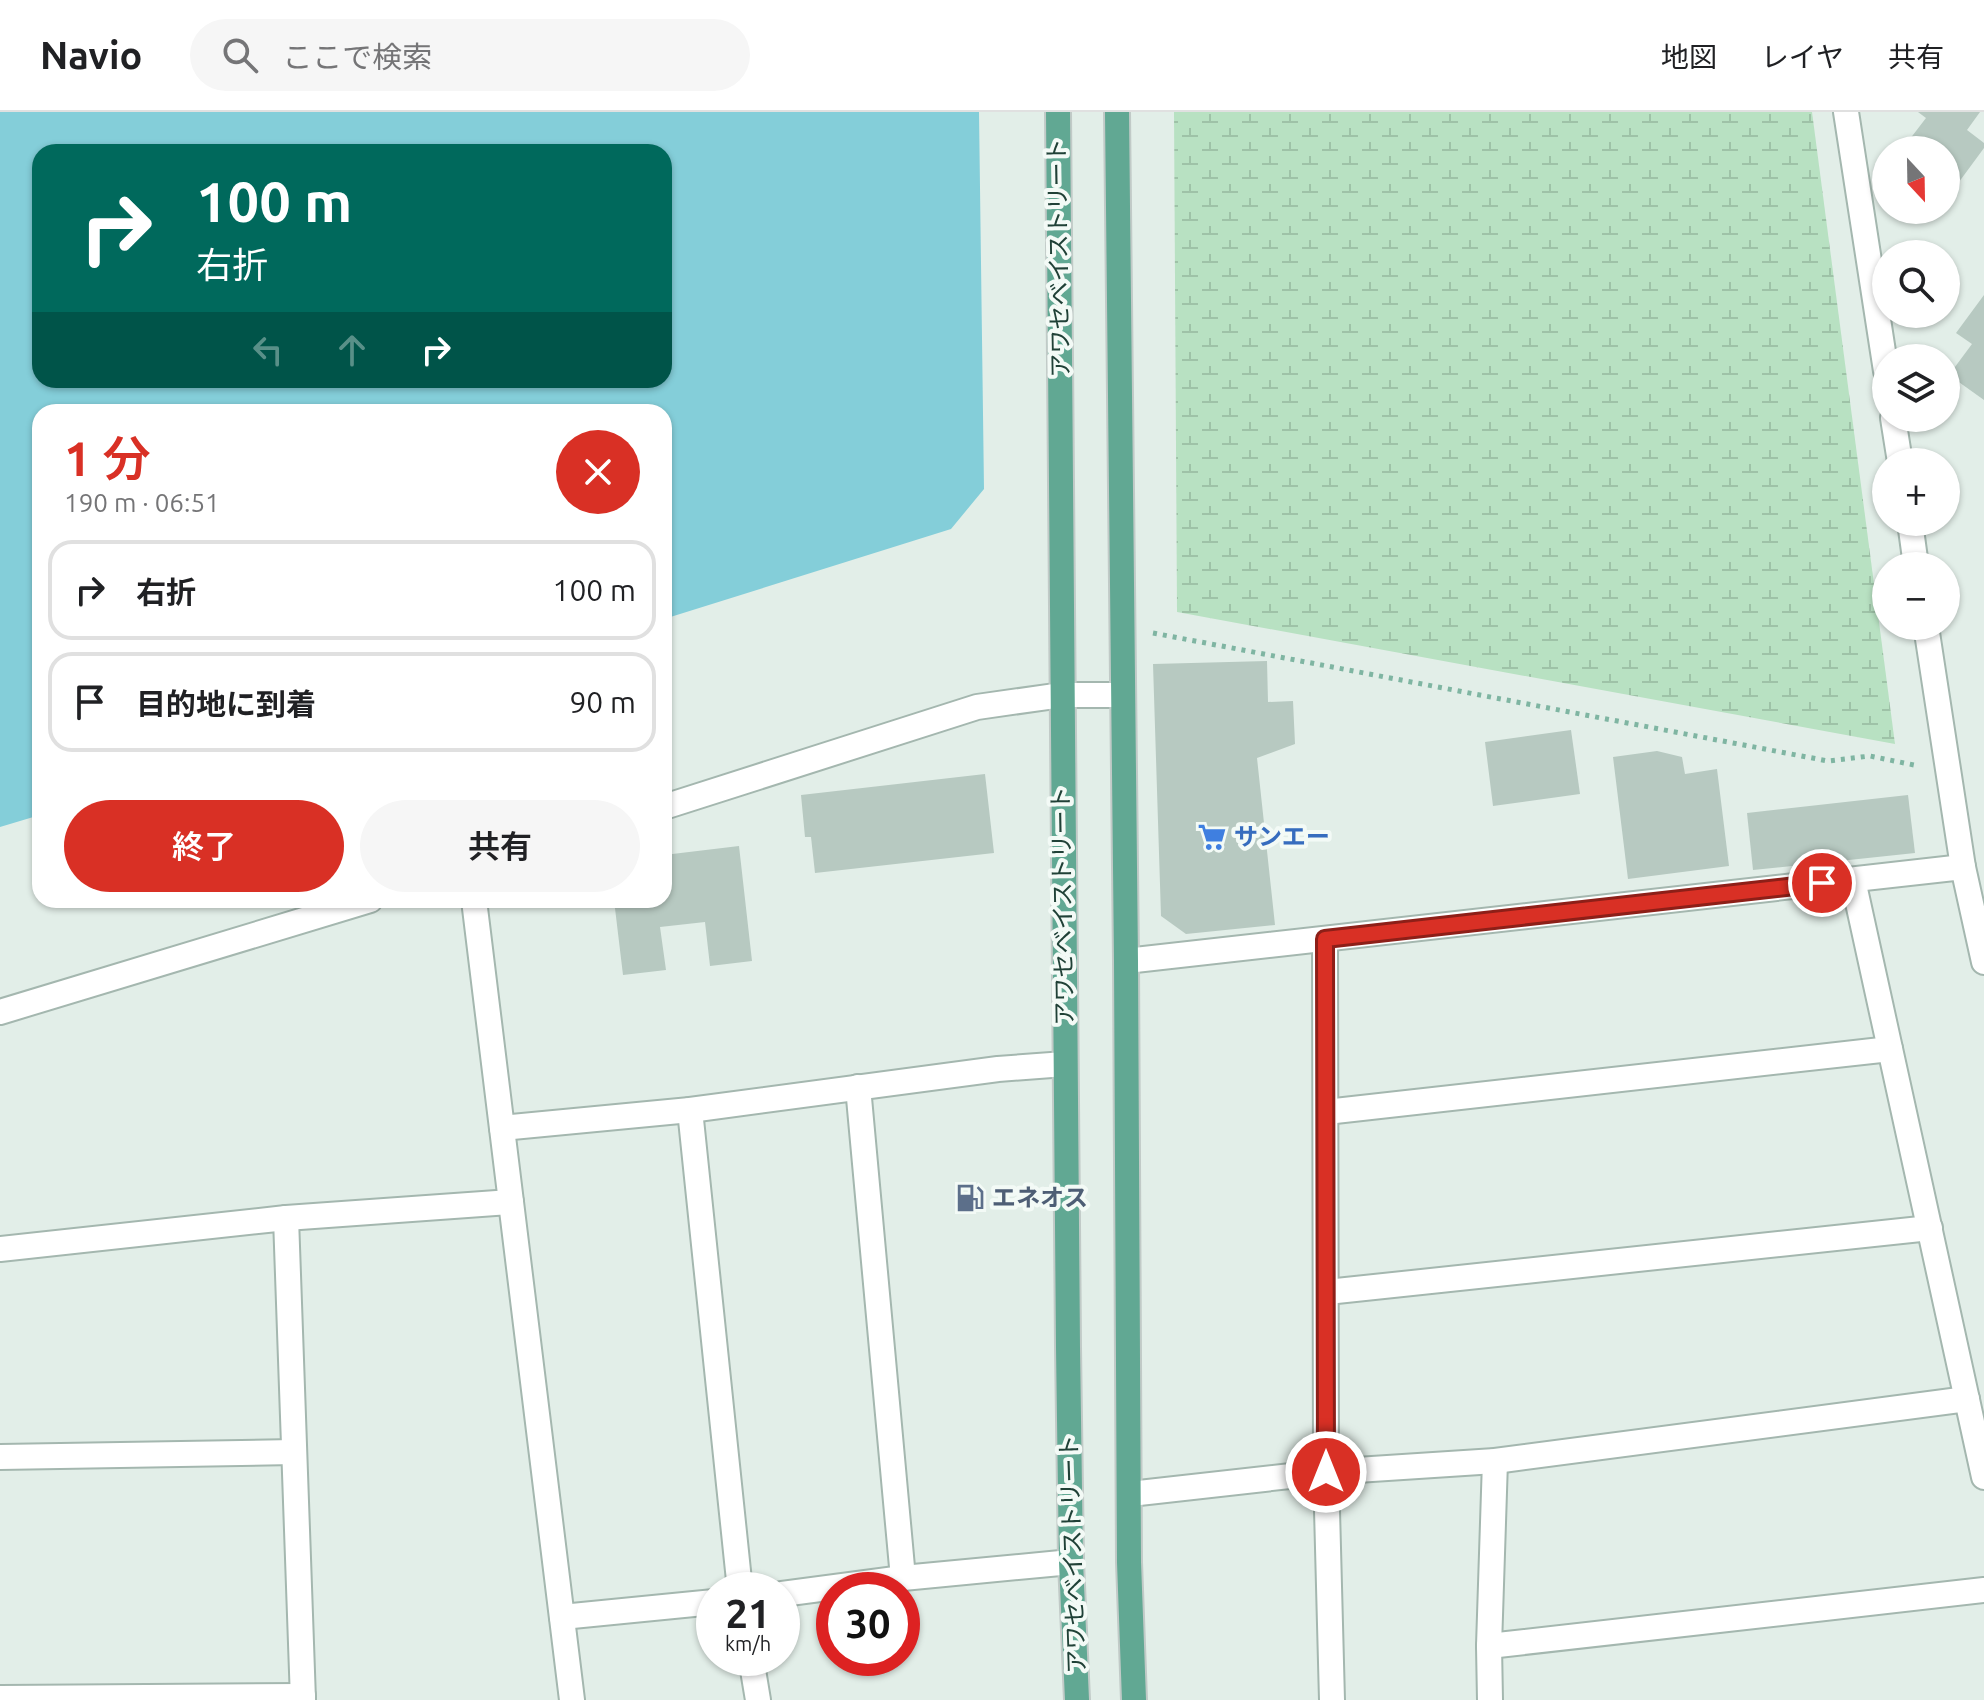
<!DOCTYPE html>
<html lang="ja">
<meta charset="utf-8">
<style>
:root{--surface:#fff;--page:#f6f6f6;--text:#202124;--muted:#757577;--line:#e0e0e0;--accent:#d93025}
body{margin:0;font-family:Ubuntu,"Noto Sans JP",sans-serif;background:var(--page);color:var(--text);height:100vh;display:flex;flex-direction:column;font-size:30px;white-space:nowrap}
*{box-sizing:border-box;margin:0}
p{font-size:26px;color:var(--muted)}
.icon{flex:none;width:44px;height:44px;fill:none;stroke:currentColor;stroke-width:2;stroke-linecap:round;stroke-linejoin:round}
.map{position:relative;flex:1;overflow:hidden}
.side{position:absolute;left:32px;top:292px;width:640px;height:504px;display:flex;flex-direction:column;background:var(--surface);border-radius:24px;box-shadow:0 2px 6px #0004}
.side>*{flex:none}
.banner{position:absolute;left:32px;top:32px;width:640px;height:244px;border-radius:24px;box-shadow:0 2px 6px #0004;background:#00695c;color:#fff;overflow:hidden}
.needle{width:52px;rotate:158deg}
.buttons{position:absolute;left:1872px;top:24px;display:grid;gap:16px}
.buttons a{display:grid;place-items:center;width:88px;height:88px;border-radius:50%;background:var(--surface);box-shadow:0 2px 6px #0004;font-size:40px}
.speed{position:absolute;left:696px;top:1460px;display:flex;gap:16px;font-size:40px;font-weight:700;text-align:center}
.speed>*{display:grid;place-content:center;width:104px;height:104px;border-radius:50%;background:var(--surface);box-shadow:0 2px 6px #0004;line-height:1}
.speed small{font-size:20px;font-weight:400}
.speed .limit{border:12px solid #d22;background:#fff;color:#111}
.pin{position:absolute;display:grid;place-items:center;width:68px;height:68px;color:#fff;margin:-34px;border:4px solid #fff;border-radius:50%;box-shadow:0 2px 8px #0007}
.me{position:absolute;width:88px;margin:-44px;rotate:0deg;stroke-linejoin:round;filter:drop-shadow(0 0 6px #0008)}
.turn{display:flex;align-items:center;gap:28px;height:168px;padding:0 32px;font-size:36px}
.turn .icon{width:104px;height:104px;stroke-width:2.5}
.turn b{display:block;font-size:56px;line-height:68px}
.lanes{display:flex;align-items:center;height:76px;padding:0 32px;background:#0003;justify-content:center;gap:40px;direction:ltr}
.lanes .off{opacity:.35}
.round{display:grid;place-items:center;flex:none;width:84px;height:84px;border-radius:42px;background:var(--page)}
.headline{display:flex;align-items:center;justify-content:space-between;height:136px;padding:0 32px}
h1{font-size:48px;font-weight:600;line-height:60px;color:var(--accent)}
.action{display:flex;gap:16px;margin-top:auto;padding:16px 32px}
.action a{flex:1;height:92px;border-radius:48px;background:var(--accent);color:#fff;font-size:32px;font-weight:600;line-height:92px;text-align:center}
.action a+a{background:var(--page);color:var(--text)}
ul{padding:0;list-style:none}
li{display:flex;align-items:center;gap:24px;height:100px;margin:0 16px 12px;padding:0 16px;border:4px solid var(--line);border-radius:24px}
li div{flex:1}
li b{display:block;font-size:30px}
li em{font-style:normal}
header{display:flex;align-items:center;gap:48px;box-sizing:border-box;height:112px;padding:0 40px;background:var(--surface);border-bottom:2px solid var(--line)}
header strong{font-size:38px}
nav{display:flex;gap:44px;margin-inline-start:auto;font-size:28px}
.search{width:560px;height:72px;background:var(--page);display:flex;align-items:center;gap:20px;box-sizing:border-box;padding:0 28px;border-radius:44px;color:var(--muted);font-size:30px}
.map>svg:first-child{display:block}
.wetland{fill:url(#wetland-marsh)}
.water{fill:#84ced9;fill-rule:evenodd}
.building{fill:#b7c9c1}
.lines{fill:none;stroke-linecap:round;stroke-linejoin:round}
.minor-casing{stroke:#a4b7af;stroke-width:28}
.major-casing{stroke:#c1cac7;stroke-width:28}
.path{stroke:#7fb5a2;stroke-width:5;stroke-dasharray:4 6;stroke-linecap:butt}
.minor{stroke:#fff;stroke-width:24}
.major{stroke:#61a893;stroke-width:24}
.route-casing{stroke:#8d1f18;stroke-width:20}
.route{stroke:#d93025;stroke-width:14}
.labels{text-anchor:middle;stroke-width:8;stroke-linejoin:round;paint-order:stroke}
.street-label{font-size:24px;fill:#204137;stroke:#f3faf6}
.shop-label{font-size:24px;font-weight:bold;fill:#366cbe;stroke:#f3faf6;text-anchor:start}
.service-label{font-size:24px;font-weight:bold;fill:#4e5e75;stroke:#f3faf6;text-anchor:start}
</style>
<header>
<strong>Navio</strong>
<div class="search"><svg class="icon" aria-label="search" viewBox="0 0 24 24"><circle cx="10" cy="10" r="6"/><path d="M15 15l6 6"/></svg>ここで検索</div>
<nav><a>地図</a><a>レイヤ</a><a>共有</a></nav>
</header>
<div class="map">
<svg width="1984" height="1588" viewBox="0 0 1984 1588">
<defs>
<pattern id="wetland-marsh" width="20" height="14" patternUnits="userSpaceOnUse" patternTransform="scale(2)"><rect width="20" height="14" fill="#b8e1c2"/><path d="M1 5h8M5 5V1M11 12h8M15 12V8" fill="none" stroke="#9ec2a7"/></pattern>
</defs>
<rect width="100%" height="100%" fill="#e2eee8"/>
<path class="wetland" d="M1174,0H1812L1895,632L1177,500Z"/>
<path class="water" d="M0,0H979L984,377L951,417L664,507V300H40V703L0,715ZM40,40H664V268H40Z"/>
<g class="building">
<path d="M1918,0H1980L1967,18L1984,31V36L1956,74L1946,67V38L1903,36L1926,6Z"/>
<path d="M1984,183V288L1949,263L1972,232L1956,221Z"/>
<path d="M1267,549L1268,590L1293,589L1295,632L1257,646L1275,813L1186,822L1161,804L1153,552Z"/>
<path d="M1571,618L1580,682L1493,694L1485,630Z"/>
<path d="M1657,639L1682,645L1685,662L1717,657L1729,754L1628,767L1613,645Z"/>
<path d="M985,662L994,741L815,761L811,725H805L801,683Z"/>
<path d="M1908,683L1915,741L1753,758L1747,701Z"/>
<path d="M739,734L752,849L710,854L705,810L660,815L666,858L623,863L614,788H664V743Z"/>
</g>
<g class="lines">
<defs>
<g id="minor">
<path d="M1846,0L1886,259"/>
<path d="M1893,306L1900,350"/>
<path d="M1910,410L1916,454"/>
<path d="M1926,514L1963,755L1984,850"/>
<path d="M664,695L977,595L1062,583H1123"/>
<path d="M1853,768L1984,1365"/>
<path d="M474,788L572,1588"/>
<path d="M1325,827L1326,1360L1332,1588"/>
<path d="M1126,849L1963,755"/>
<path d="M0,900L370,788"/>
<path d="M858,975L903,1466"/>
<path d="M690,998L740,1478"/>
<path d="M1326,1000L1890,937"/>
<path d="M502,1016L690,998L998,957L1065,952"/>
<path d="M286,1106L303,1588"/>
<path d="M0,1137L286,1106L511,1090"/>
<path d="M1327,1180L1930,1116"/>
<path d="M0,1345L294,1340"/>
<path d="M1130,1382L1326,1360L1495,1349L1967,1287"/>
<path d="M782,1482L903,1466L1071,1450"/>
<path d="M562,1505L714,1490"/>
<path d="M1489,1534L1984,1478"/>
<path d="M751,1546L758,1588"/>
<path d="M0,1586L303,1584"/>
<path d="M1490,1588L1489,1534L1495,1349"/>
</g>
<g id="major">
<path d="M1058,0L1068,1235L1071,1450L1077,1588"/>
<path d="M1117,0L1126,849L1129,1450L1134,1588"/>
</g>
</defs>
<use href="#minor" class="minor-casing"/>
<use href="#major" class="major-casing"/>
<path class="path" d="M1153,521L1828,649L1870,644L1919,654"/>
<use href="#minor" class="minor"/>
<use href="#major" class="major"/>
</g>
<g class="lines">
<defs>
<path id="route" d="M1326,1360L1325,827L1822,771"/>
</defs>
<use href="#route" class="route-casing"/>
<use href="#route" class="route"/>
</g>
<defs>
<symbol id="supermarket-bare" viewBox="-9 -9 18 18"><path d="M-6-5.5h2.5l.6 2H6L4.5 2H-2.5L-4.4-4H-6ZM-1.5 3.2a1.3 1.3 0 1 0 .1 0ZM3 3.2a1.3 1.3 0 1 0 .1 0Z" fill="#3f7fe0" stroke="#f3faf6" stroke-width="2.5" paint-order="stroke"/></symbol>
<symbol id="fuel-bare" viewBox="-9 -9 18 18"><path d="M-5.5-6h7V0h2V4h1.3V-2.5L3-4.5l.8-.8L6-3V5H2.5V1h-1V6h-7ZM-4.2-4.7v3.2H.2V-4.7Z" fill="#5c6f8a" stroke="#f3faf6" stroke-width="2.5" paint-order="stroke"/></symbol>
</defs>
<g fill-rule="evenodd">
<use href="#supermarket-bare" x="1192" y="705" width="40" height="40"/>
<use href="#fuel-bare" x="950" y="1066" width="40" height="40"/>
</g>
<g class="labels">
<g class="street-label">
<text transform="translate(1059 146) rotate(-91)" y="8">アワセベイストリート</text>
<text transform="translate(1063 794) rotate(-91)" y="8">アワセベイストリート</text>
<text transform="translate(1073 1442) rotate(-92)" y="8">アワセベイストリート</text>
</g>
<g class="shop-label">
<text x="1234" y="733">サンエー</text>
</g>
<g class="service-label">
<text x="992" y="1094">エネオス</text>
</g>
</g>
</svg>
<div class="buttons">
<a><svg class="needle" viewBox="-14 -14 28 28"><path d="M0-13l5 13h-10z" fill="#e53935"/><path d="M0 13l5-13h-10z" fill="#757577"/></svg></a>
<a><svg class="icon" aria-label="search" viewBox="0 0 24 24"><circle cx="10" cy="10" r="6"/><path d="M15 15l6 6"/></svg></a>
<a><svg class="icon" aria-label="layers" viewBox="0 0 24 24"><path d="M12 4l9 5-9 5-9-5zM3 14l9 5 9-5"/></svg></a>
<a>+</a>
<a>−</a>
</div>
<div class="speed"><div>21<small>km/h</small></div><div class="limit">30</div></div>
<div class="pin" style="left:1822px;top:771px;background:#d93025"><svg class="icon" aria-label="arrive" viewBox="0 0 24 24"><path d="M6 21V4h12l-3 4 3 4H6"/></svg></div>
<svg class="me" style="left:1326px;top:1360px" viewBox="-20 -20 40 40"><circle r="17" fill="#d93025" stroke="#fff" stroke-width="3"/><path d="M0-11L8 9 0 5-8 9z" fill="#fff"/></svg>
<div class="banner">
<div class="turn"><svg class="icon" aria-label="right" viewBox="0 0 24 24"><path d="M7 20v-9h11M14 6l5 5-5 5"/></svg><div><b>100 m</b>右折</div></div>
<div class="lanes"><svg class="icon off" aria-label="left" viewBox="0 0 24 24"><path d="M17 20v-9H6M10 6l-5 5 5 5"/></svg><svg class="icon off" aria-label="ahead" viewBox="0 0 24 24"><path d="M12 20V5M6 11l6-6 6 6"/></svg><svg class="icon" aria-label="right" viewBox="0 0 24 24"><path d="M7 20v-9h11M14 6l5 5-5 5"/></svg></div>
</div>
<section class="side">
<div class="headline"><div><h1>1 分</h1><p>190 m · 06:51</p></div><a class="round" style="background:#d93025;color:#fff"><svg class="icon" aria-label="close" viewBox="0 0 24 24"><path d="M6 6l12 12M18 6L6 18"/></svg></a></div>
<ul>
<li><svg class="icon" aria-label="right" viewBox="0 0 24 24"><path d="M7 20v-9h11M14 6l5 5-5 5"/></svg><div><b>右折</b></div><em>100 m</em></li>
<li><svg class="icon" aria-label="arrive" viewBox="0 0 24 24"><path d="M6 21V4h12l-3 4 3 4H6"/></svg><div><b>目的地に到着</b></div><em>90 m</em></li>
</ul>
<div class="action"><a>終了</a><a>共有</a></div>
</section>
</div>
